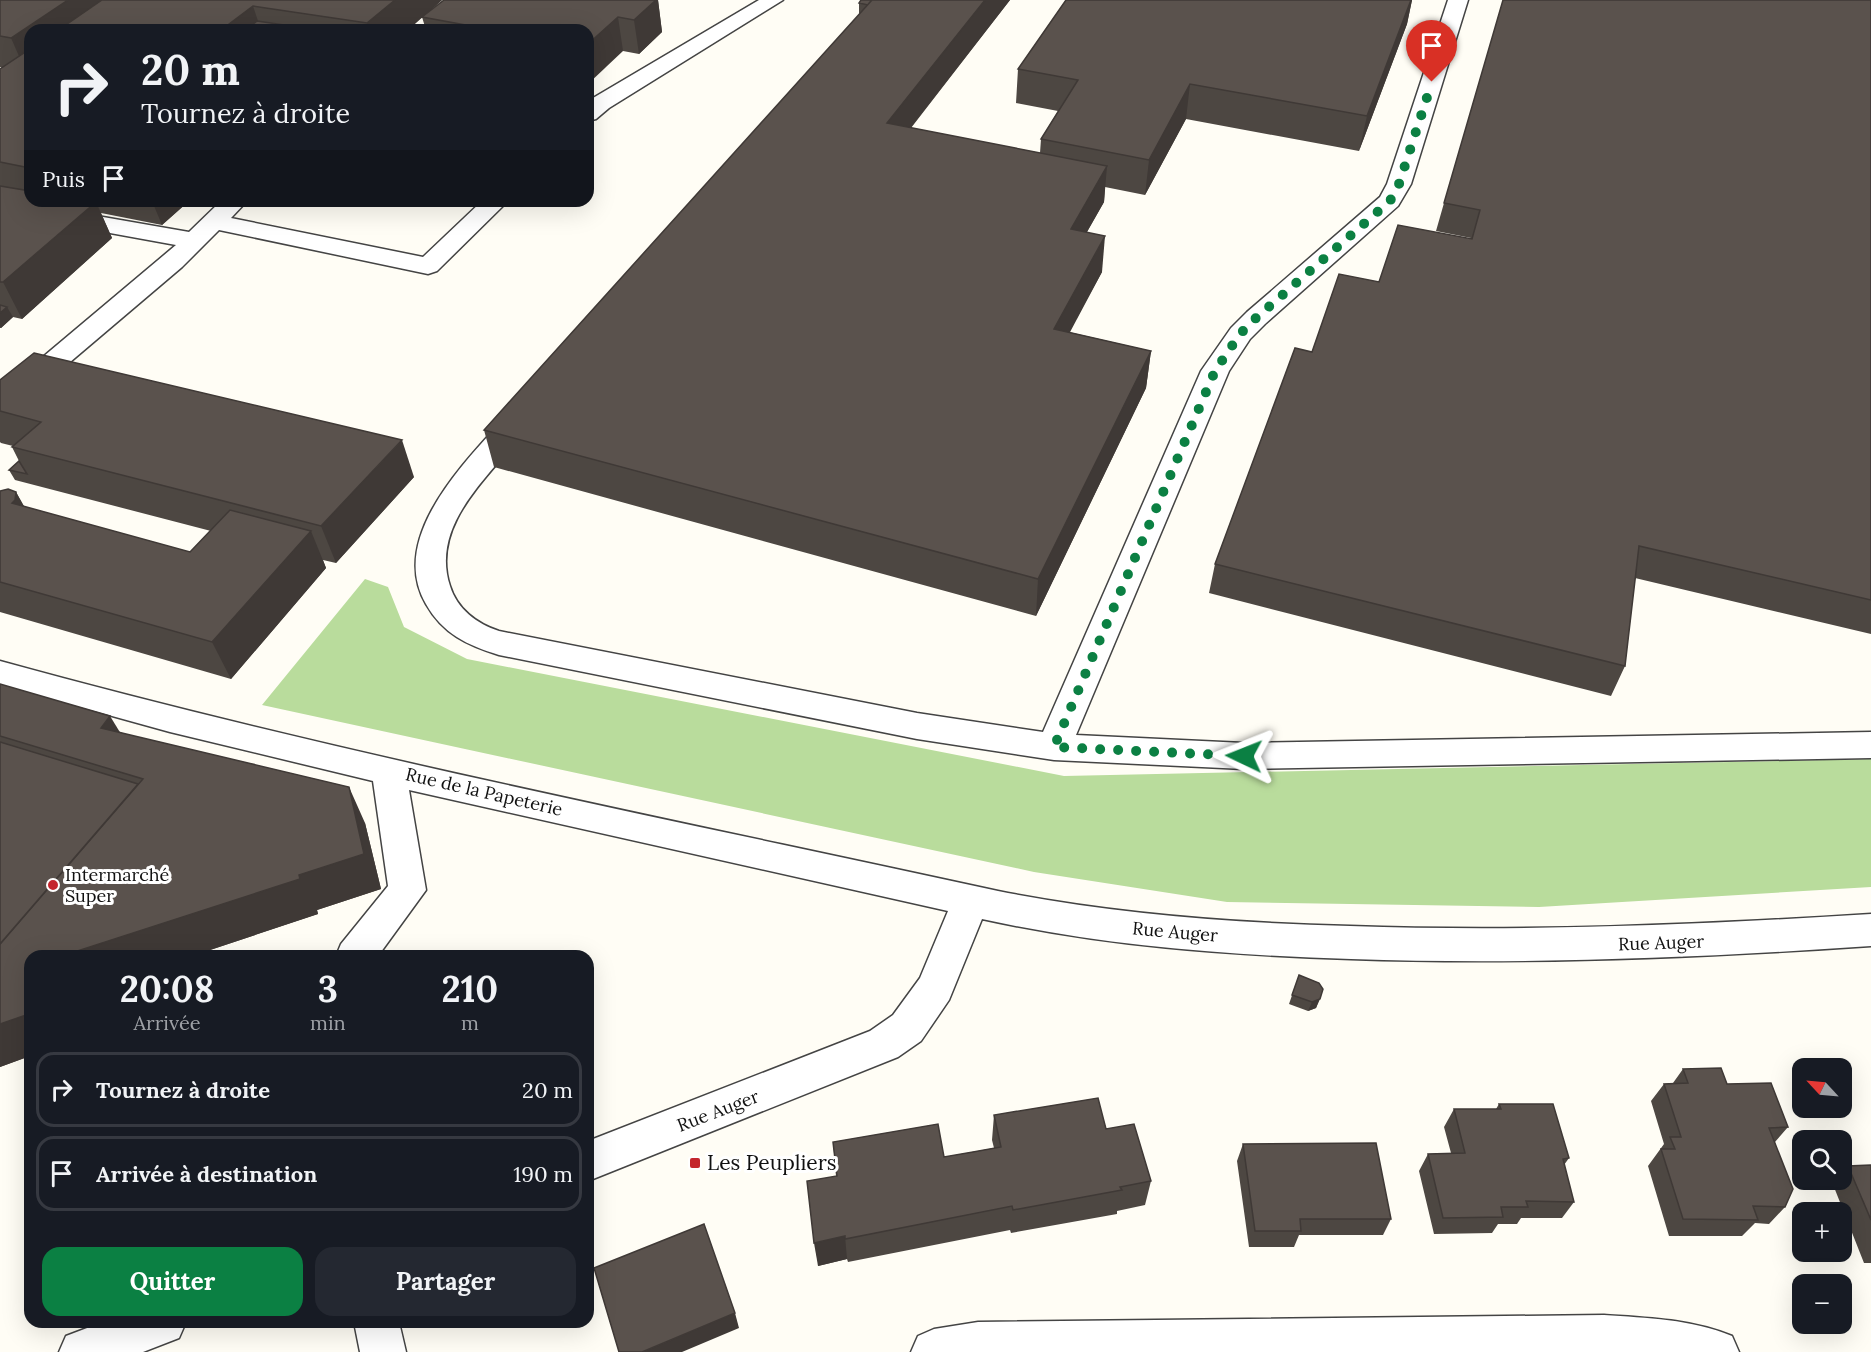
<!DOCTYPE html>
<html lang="fr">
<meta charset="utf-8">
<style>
:root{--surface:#171b24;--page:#242831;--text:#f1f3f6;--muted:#9ea1a6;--line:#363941;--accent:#0b8043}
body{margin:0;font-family:Lora,serif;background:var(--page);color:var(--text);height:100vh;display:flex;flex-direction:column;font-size:22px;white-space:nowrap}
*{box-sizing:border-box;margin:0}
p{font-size:20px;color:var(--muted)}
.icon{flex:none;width:33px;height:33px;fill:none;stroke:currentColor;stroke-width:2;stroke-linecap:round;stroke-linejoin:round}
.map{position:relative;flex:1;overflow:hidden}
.panel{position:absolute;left:24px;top:950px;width:570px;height:378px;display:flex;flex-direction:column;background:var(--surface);border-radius:18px;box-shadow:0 6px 24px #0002}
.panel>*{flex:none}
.guide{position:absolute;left:24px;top:24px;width:570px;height:183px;border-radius:18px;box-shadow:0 6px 24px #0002;background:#171b24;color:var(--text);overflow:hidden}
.needle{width:39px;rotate:296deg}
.fabs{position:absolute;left:1792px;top:1058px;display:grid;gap:12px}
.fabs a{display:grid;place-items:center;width:60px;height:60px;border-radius:12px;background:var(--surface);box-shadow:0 6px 24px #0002;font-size:30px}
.pin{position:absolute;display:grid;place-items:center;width:51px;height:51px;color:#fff;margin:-62px -26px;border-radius:50% 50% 50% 0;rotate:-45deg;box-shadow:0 0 6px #0007}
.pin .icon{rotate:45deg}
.me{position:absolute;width:66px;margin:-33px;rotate:272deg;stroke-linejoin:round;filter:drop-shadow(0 0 4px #0008)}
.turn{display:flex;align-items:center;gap:21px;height:126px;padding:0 18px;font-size:27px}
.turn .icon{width:78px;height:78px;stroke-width:2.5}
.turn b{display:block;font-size:42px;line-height:51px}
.then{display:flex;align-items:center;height:57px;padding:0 18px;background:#0003;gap:12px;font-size:22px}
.eta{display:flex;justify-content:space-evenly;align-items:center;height:102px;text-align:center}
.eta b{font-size:36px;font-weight:800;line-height:42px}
.primary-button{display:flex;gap:12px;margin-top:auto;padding:12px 18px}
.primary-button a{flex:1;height:69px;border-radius:18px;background:var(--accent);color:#fff;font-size:24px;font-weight:800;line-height:69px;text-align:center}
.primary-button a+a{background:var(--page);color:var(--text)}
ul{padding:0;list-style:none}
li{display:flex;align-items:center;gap:18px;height:75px;margin:0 12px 9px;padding:0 6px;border:3px solid var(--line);border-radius:18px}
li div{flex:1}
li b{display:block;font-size:22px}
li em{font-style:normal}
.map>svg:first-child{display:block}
.forest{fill:#b9dc9c}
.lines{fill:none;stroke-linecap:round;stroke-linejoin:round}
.minor-casing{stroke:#444;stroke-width:3}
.minor{fill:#fff;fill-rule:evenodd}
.wall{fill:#4d4742}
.shaded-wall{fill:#3f3936}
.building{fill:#5a524d;stroke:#3f3936;stroke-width:1.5}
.route{stroke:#0b8043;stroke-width:10;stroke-dasharray:0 18}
.poi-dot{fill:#c4262e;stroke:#fff;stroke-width:2}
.labels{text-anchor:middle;stroke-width:6;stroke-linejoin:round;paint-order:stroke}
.street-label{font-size:18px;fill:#111;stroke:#fff}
.poi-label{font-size:18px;fill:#111;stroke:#fff;text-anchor:start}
.near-poi-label{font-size:21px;fill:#111;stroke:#fff;text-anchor:start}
</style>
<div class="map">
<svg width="1871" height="1352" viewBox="0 0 1871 1352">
<rect width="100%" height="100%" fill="#fffdf5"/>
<path class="forest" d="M365,579L388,587L404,627L467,659L1064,776L1871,759V887L1539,907L1227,902L1034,872L262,705Z"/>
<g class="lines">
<defs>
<g id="minor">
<path d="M759,0H783L609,108L596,119L588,121V103L593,98Z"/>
<path d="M1448,0H1468L1411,184L1398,206L1265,324L1250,339L1229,371L1076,735L1244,743L1871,732V758L1244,769L1054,760L917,739L499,655C467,645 443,634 426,604C387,537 467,460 508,414L518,411L528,414L532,420C500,469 428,519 450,586C457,609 477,624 499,631L917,713L1043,732L1201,371L1231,328L1247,312L1380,197L1387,184Z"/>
<path d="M0,199L189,232L221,201H247L231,218L423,257L482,201H508L437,271L428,274L219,230L182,267L10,413L0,416V393L176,245L0,213Z"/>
<path d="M0,661C329,752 664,818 998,891C1114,914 1232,923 1350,926C1524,932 1697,925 1871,914V946C1698,958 1525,965 1351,959C1227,955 1104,946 982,919L949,1000L921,1041L898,1057L588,1181V1141L870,1031L893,1015L920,978L948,911L409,790L426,890L378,956H336L341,944L388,886L373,781L170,732L0,685Z"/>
<path d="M1604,1315C1647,1318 1691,1319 1732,1336L1739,1352H911L918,1336L934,1329L978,1322Z"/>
<path d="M103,1322H186L179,1338L143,1352H59L66,1336Z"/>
<path d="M354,1322H399L406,1352H360Z"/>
</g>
</defs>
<use href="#minor" class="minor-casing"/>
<use href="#minor" class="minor"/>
</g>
<g class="wall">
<path d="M0,0H442L429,12L444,0H658L662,32L639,54L623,51L588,30H426L422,17L408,30H30V201H189L162,225L101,213L112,238L22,319L13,317L1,328H0V69L2,67H0Z"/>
<path d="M1010,0L911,128L1040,153L1041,139L1058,111L1016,103L1018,69L1066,0H1412L1407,24L1359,151L1186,119L1145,195L1105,187L1104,202L1087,232L1102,272L1069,332L1151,351L1146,388L1036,616L494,467L484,430L859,15V3Z"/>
<path d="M1871,0V634L1635,578L1625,666L1611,696L1209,593L1215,564L1312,352L1379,282L1471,239V238L1436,231L1444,203Z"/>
<path d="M0,380L414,477L336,563L323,560L326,568L231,679L0,612V491L16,492L24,507L190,552L211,531L15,480L9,470L19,461L12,447L13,446L1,443L0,442Z"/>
<path d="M0,684L120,732L365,823L381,889L317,910L318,914L192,956H30V1056L0,1067Z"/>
<path d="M1299,975L1323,989L1316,1008L1308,1011L1289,1004Z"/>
<path d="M1683,1069L1727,1084L1788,1127L1775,1142L1785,1207L1769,1224L1755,1223L1742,1236H1669L1648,1166L1664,1144L1651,1101L1664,1084L1673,1083Z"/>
<path d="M1499,1104L1569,1158L1564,1165L1574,1202L1562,1218H1521L1517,1224H1498L1492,1233L1434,1234L1419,1171L1428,1154L1451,1153L1444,1127L1454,1109H1496Z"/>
<path d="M994,1115L1106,1129L1151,1181L1145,1205L1117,1211V1214L1011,1233L1010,1230L848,1262L847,1259L818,1266L836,1176L833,1142L944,1157L994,1148L992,1140Z"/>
<path d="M1243,1144L1391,1219L1383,1235H1299L1294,1247H1249L1237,1161Z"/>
<path d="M1871,1165V1263H1864L1832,1182L1835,1179H1842V1172L1848,1166Z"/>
</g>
<g class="shaded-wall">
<path d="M68,0H130L60,30H30V69L26,72L11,38Z"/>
<path d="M395,0H442L408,30H369L367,23Z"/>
<path d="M656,0H658L662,32L639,54L634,20Z"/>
<path d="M985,0H1010L887,158V123Z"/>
<path d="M1411,0H1412L1407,24L1359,151L1367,116Z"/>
<path d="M253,6L261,30H221Z"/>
<path d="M618,17L623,51L588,84V44Z"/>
<path d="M178,25L180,30H172Z"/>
<path d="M1190,84L1186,119L1145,195L1149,160Z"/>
<path d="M1107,166L1104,202L1068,265L1071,229Z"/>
<path d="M152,201H189L162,225Z"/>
<path d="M96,202L112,238L22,319L3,282Z"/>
<path d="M1105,236L1102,272L1052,366L1054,329Z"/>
<path d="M7,307L13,317L1,328L0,326V313Z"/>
<path d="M1151,351L1146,388L1036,616L1038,579Z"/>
<path d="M402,440L414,477L336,563L321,526Z"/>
<path d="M16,492L37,529L12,503Z"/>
<path d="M311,531L326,568L231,679L212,642Z"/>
<path d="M110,716L132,752L101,728Z"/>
<path d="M349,787L365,823L381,889L317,910L318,914L192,956H62L299,875Z"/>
<path d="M30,956V1056L0,1067V958Z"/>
<path d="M1320,999L1316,1008L1308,1011L1312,1002Z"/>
<path d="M845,1236L847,1259L818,1266L814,1243Z"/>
<path d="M735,1313L739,1328L682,1352H642Z"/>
</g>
<g class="building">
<path d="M0,0H68L11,38L0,36Z"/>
<path d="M102,0H395L367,23L253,6L221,30H208L178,25L172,30L60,29Z"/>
<path d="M444,0H656L634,20L618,17L588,44V30H493L422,17Z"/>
<path d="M861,0H872L868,5L859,3Z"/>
<path d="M872,0H985L887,123L1107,166L1071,229L1105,236L1054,329L1151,351L1038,579L484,430Z"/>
<path d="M1066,0H1411L1367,116L1190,84L1149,160L1041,139L1078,80L1018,69Z"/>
<path d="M1503,0H1871V600L1639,546L1625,666L1215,564L1295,348L1312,352L1339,274L1379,282L1398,225L1472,239L1480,210L1444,203Z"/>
<path d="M257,21L318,30H246Z"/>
<path d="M30,49V168L0,162V69Z"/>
<path d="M0,186L30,191V201H90L96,202L3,282H0Z"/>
<path d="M0,305L7,307L0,313Z"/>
<path d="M34,353L402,440L321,526L12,447L41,422L0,411V380Z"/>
<path d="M19,461L27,474L9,470Z"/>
<path d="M8,489L16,492L15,500L12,503L190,552L230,510L311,531L212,642L0,582V491Z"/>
<path d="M0,684L110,716L101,728L349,787L364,854L299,875L300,879L62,956H30V973L27,976L29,1014L0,1024V944L143,779L0,736Z"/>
<path d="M0,742L138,784L0,944Z"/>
<path d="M1299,975L1319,983L1323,989L1320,999L1312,1002L1292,995Z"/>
<path d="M1721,1068L1727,1084L1771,1083L1788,1127L1769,1128L1793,1189L1785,1207L1753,1206L1758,1220L1683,1219L1661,1149H1675L1670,1137H1681L1664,1084L1688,1083L1683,1069Z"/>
<path d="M1098,1098L1106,1129L1134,1124L1151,1181L1120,1187L1122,1190L1013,1210L1012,1206L845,1239V1236L814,1243L807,1181L837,1176L833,1142L938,1124L944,1157L973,1152L1001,1147L994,1115Z"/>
<path d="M1499,1104H1553L1569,1158L1563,1159L1574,1202L1526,1201L1528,1207H1501L1503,1217L1443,1218L1428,1154L1465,1153L1454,1109H1501Z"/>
<path d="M1376,1143L1391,1219H1300L1301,1231H1255L1243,1144Z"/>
<path d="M1871,1165V1220L1848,1166Z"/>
<path d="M704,1224L735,1313L642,1352H619L594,1268Z"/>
</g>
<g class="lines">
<path class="route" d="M1244,756L1054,747L1215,371L1240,334L1256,318L1390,201L1399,184L1432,82"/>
</g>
<g class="poi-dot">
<circle cx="53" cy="885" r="6"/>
<rect x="689" y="1157" width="12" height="12" rx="3"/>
</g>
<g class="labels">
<g class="street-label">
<text transform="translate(484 792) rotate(13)" y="6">Rue de la Papeterie</text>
<text transform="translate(1175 932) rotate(5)" y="6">Rue Auger</text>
<text transform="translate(1661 943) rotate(-2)" y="6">Rue Auger</text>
<text transform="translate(718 1111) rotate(-21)" y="6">Rue Auger</text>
</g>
<g class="poi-label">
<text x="65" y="881">Intermarché<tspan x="65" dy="21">Super</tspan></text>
</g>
<g class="near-poi-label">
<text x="707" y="1170">Les Peupliers</text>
</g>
</g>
</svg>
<div class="fabs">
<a><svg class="needle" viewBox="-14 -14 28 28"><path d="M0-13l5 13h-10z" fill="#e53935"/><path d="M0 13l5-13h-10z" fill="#9ea1a6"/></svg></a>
<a><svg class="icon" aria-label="search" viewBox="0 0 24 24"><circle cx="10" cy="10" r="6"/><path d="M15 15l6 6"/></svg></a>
<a>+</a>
<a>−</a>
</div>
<div class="pin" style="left:1432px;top:82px;background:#d93025"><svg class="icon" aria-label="arrive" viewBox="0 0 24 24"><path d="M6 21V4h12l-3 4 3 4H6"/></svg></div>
<svg class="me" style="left:1244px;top:756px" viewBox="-20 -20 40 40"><path d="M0-17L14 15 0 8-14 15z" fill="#0b8043" stroke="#fff" stroke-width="4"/></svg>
<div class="guide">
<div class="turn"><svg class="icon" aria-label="right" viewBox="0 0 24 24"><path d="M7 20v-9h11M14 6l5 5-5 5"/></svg><div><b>20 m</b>Tournez à droite</div></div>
<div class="then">Puis<svg class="icon" aria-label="arrive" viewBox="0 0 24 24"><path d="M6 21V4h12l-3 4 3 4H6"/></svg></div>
</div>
<section class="panel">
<div class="eta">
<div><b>20:08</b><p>Arrivée</p></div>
<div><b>3</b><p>min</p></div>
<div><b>210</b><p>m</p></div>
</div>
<ul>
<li><svg class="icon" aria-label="right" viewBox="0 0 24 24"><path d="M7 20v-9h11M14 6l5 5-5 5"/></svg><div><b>Tournez à droite</b></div><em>20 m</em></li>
<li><svg class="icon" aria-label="arrive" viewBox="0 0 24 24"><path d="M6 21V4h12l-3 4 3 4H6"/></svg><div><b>Arrivée à destination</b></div><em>190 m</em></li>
</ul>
<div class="primary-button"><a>Quitter</a><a>Partager</a></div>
</section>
</div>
